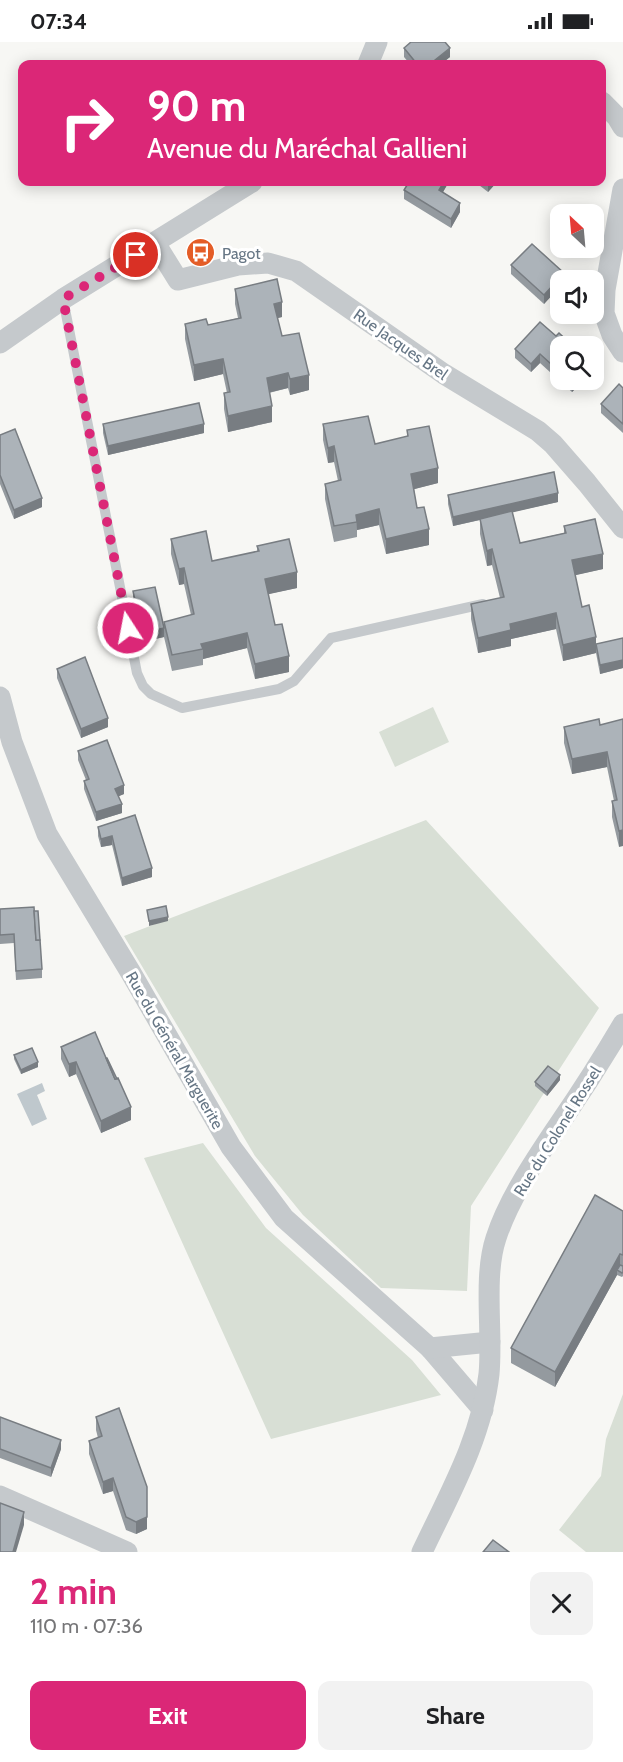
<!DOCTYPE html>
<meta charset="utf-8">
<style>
:root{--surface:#fff;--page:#f2f2f2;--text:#202124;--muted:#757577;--accent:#db2777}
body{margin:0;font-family:Cabin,sans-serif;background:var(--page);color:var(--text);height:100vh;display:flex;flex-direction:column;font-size:22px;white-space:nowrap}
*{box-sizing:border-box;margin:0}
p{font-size:20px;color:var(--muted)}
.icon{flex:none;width:33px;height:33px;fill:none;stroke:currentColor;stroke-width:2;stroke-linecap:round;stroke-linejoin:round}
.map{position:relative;height:1510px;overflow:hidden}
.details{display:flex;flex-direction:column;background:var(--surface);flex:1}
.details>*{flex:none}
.hud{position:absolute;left:18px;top:18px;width:588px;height:126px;border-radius:12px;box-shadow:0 3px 15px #0003;background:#db2777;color:#fff;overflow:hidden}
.needle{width:39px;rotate:334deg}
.fabs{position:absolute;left:550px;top:162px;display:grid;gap:12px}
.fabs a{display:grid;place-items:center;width:54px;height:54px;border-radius:12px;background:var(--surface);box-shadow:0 3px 15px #0003;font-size:30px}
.pin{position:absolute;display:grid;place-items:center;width:51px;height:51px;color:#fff;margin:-26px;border:3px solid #fff;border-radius:50%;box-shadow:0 2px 6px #0007}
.me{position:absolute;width:66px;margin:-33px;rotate:349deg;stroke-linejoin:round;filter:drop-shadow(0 0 4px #0008)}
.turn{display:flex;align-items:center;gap:21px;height:126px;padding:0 30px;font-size:27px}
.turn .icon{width:78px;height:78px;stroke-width:2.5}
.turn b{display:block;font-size:42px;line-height:51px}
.round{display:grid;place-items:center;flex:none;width:63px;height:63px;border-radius:12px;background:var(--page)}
.head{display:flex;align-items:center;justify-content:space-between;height:102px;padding:0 30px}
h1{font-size:36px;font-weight:700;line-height:45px;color:var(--accent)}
.action{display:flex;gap:12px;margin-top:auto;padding:12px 30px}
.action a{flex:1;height:69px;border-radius:12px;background:var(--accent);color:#fff;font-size:24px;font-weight:700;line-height:69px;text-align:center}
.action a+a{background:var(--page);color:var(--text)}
.status{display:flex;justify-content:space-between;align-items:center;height:42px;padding:0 30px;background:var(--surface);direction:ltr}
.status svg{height:16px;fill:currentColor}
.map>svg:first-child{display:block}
.green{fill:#d8dfd5}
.water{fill:#bfc8cd}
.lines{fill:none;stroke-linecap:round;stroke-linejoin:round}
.lane{stroke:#c5c9cc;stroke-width:10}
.street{stroke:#c5c9cc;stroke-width:21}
.wall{fill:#949a9f}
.shaded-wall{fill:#787d82}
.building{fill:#acb3b9;stroke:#787d82;stroke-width:1.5}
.route{stroke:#db2777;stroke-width:10;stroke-dasharray:0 18}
.labels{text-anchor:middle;stroke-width:6;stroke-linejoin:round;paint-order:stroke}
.poi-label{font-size:16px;fill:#667685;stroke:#fff;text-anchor:start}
.street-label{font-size:16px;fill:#667685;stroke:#fff}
</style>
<div class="status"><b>07:34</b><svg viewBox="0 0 49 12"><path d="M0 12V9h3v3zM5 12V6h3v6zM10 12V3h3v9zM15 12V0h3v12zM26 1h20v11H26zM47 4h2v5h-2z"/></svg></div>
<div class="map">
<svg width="623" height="1510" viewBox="0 0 623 1510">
<rect width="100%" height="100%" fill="#f7f7f4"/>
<g class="green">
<path d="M433,665L449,700L395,725L379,690Z"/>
<path d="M426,778L599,966L471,1164L467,1249L381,1246L303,1173L255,1114L124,894Z"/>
<path d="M203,1101L266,1186L412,1318L441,1353L271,1397L144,1116Z"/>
<path d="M623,1352V1510H586L559,1488L601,1434L606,1397Z"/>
</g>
<path class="water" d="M42,1041L45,1049L37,1053L47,1077L32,1084L17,1052Z"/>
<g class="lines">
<path class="lane" d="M63,257L137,631L143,644L151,652L182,666L279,647L294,639L331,596L483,562"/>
<g class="street">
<path d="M368,22L377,0"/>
<path d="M602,60L617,75L623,85"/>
<path d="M623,147L605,248L604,271L612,293L623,310"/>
<path d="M155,201L178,238L238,223L268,221L296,229L444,332L538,389L553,402L587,441L623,486"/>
<path d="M0,301L63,257L252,140"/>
<path d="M0,655L12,700L47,792L131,931L231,1105L284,1176L430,1306L483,1368"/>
<path d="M430,1306L490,1300"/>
<path d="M0,1454L127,1510"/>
<path d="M422,1510C449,1453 482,1395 489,1332C493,1290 483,1235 496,1196C509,1156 536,1117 560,1081C582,1049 603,1016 623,982"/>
</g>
</g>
<g class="wall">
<path d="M404,6L450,15L441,22H410L404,15Z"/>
<path d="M447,140V143L443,150L460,170L451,186L404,157V148Z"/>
<path d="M475,140H497L488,150Z"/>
<path d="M568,140H577L573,144Z"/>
<path d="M511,223L564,238L544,262L511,232Z"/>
<path d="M235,247L282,275L277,276L282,294L309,348L290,353L288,346L269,351L272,380L228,390L224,367V351H227L223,332L194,339L185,297V282L208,283L238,276L235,262Z"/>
<path d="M556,294L561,304V338H584L572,350L540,321L531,330L515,316V307Z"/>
<path d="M623,346V391L601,371V362Z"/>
<path d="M103,382L204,391L108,413L103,391Z"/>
<path d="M323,382L375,402L407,395V388L438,441L414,447L417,466L429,503L386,512L379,483L357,488V495L334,500L325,457V442L338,439L334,420L328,421L323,398Z"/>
<path d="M0,393L42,465L14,477L0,442Z"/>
<path d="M448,453L558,460L512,470L520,501L564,491V484L603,527L575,533L582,565L596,602L623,596V626L600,632L596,611L563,619L556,587L511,597V604L478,611L471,577V562L500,556L492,523L487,524L480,492V478L453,484L448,462Z"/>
<path d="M171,497L212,519L257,510V504L297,546L268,552L275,583L289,630L255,637L247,606L203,617V623L172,629L164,595L142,600L133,558V549L164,586V580L191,573L184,542L179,543L171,512Z"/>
<path d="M57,627L108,685L81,696L57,636Z"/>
<path d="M623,677L619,805L612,775V759H614L607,725L572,732L564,701V685L600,683Z"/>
<path d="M78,709L124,752L118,754L122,771L96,779L84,747V739L86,738L78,718Z"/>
<path d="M135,773L152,835L122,844L112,803L101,805L98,794V785Z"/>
<path d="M0,867L42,927V936L16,938L14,901L0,902Z"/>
<path d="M61,1005L106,1016L117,1037L131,1078L101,1091L76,1032L69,1035L61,1017Z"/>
<path d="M14,1013L38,1025L21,1032L14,1017Z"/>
<path d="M560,1038L547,1054L535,1044V1040Z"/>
<path d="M623,1169V1234L622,1235L617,1233L555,1345L511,1321V1306Z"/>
<path d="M0,1375L61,1407L51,1435L0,1416Z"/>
<path d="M96,1375L147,1487L136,1492L126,1488L113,1449L103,1452L89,1412V1399L98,1396L96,1388Z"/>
</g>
<g class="shaded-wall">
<path d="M450,6V15L441,22H430Z"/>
<path d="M444,140H447V143L439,157V148Z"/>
<path d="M489,140H497L488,150V141Z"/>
<path d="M460,161V170L451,186V177Z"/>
<path d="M564,231V238H561V244L544,262V253Z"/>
<path d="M282,260V275L274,277V262Z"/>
<path d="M540,312V321L531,330V322Z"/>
<path d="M223,317V332L194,339V323Z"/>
<path d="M288,331V346L267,351V336Z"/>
<path d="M309,333V348L290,353V337Z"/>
<path d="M576,338H584L572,350V341Z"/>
<path d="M272,364V380L228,390V374Z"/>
<path d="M204,382V391L108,413V404Z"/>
<path d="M334,404V420L328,421V406Z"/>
<path d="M438,426V441L411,448V432Z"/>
<path d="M558,451V460L453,484V475Z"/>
<path d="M42,456V465L14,477V468Z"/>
<path d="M379,467V483L357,488L356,473Z"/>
<path d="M429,487V503L386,512V497Z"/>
<path d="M492,507V523L487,524V509Z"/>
<path d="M603,512V527L572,534V518Z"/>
<path d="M184,526V542L179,543V527Z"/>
<path d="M297,530V546L265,553V537Z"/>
<path d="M556,571V587L511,597V604L478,611V596L510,582Z"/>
<path d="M164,586V595L142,600V591Z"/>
<path d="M247,591V606L203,617V607L201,602Z"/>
<path d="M596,595V611L563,619V603Z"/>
<path d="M289,614V630L255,637V622Z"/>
<path d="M623,618V626L600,632V623Z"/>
<path d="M108,676V685L81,696V687Z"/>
<path d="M607,710V725L572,732V717Z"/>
<path d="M124,743V752L115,756V747Z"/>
<path d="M122,762V771L96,779V770Z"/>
<path d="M623,788V804L619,805V789Z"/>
<path d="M112,794V803L101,805V797Z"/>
<path d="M152,826V835L122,844V836Z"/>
<path d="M168,875V879L149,884V879Z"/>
<path d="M38,1020V1025L21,1032V1028Z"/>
<path d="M76,1020V1032L69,1035V1022Z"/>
<path d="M560,1033V1038L547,1054V1050Z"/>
<path d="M131,1065V1078L101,1091V1079Z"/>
<path d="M620,1212V1227L617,1228V1233L555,1345V1330Z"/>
<path d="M61,1398V1407L51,1435V1426Z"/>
<path d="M113,1436V1449L103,1452V1440Z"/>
<path d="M24,1470V1483L16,1510H13Z"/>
<path d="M147,1475V1487L136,1492V1480Z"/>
</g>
<g class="building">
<path d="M411,0H445L450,6L430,22H417L404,6Z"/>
<path d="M409,140H444L439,148L460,161L451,177L404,148Z"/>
<path d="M532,202L564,231L544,253L511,223Z"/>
<path d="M277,237L282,260L274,262L282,294L299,291L309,333L290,337L288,331L267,336L272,364L228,374L224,351L230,350L223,317L194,323L185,282L206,277L208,283L241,276L235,247Z"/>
<path d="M540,280L556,294L559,291L573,304H561V331L540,312L531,322L515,307Z"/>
<path d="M568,338H576L572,341Z"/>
<path d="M619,342L623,346V382L601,362Z"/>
<path d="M199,361L204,382L108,404L103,382Z"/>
<path d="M368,374L375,402L408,394L407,388L429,384L438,426L411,432L417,466L424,465L429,487L386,497L379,467L356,473L357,480L334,484L325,442L341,438L334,404L328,406L323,382Z"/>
<path d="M15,387L42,456L14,468L0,433V393Z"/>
<path d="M554,430L558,451L453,475L448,453Z"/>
<path d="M512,469L520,501L566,491L564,484L595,477L603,512L572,518L582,565L589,563L596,595L563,603L556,571L510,582L511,588L478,596L471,562L504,555L492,507L487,509L480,477Z"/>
<path d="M206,489L212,519L259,509L257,504L289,497L297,530L265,537L275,583L282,582L289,614L255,622L247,591L201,602L203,607L172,613L164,580L194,572L184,526L179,527L171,497Z"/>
<path d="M155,545L164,586L142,591L133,549Z"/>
<path d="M623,596V618L600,623L596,602Z"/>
<path d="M85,615L108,676L81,687L57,627Z"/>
<path d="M599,677L600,683L623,677V788L619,789L612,759L617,758L607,710L572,717L564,685Z"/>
<path d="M107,698L124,743L115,747L122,762L96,770L84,739L89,737L78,709Z"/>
<path d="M135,773L152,826L122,836L112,794L101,797L98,785Z"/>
<path d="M166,864L168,875L149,879L147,868Z"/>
<path d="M34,865L36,898H40L42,927L16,929L14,892L0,893V867Z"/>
<path d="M34,869H38L40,898H36Z"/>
<path d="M95,990L115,1037L118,1036L131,1065L101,1079L76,1020L69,1022L61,1005Z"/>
<path d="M32,1006L38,1020L21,1028L14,1013Z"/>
<path d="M106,1016H107L117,1037H115Z"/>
<path d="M548,1024L560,1033L547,1050L535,1040Z"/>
<path d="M595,1153L623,1169V1213L620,1212L555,1330L511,1306Z"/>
<path d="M620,1223L623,1224V1230L622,1231L617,1228Z"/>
<path d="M119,1366L147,1445V1475L136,1480L126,1475L113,1436L103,1440L89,1399L102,1394L96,1375Z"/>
<path d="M0,1375L61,1398L51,1426L0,1407Z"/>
<path d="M0,1461L24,1470L13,1510H0Z"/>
<path d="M493,1498L509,1510H483Z"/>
</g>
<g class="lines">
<path class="route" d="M128,586L63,257L136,213"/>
</g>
<defs>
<symbol id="bus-disc" viewBox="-11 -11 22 22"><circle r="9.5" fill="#e45d27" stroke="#fff"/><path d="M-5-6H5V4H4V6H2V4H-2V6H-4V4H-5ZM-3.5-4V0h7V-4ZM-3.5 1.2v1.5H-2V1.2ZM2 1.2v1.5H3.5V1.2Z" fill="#fff"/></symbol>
</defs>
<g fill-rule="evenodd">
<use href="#bus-disc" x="184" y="194" width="33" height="33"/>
</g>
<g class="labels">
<g class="poi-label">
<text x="222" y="217">Pagot</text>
</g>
<g class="street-label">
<text transform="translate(401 302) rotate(35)" y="6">Rue Jacques Brel</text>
<text transform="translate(175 1008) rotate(60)" y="6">Rue du Général Marguerite</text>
<text transform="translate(557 1089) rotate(-58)" y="6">Rue du Colonel Rossel</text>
</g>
</g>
</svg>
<div class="fabs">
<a><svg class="needle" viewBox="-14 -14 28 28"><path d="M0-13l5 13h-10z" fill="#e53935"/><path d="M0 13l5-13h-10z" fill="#757577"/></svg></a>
<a><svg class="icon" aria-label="sound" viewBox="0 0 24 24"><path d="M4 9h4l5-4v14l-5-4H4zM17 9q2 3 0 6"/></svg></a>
<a><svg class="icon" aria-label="search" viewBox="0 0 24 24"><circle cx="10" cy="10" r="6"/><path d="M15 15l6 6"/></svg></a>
</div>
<div class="pin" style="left:136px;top:213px;background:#d93025"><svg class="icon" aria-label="arrive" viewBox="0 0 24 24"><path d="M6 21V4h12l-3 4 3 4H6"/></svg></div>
<svg class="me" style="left:128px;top:586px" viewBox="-20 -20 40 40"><circle r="17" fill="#db2777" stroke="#fff" stroke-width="3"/><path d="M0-11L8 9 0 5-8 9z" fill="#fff"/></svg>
<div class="hud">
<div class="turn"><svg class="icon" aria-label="right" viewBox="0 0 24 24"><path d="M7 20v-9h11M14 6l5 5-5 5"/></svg><div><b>90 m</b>Avenue du Maréchal Gallieni</div></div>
</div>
</div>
<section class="details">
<div class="head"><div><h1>2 min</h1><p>110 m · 07:36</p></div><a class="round"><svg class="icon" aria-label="close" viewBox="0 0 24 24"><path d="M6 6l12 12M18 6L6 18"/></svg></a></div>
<div class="action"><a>Exit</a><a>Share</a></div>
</section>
